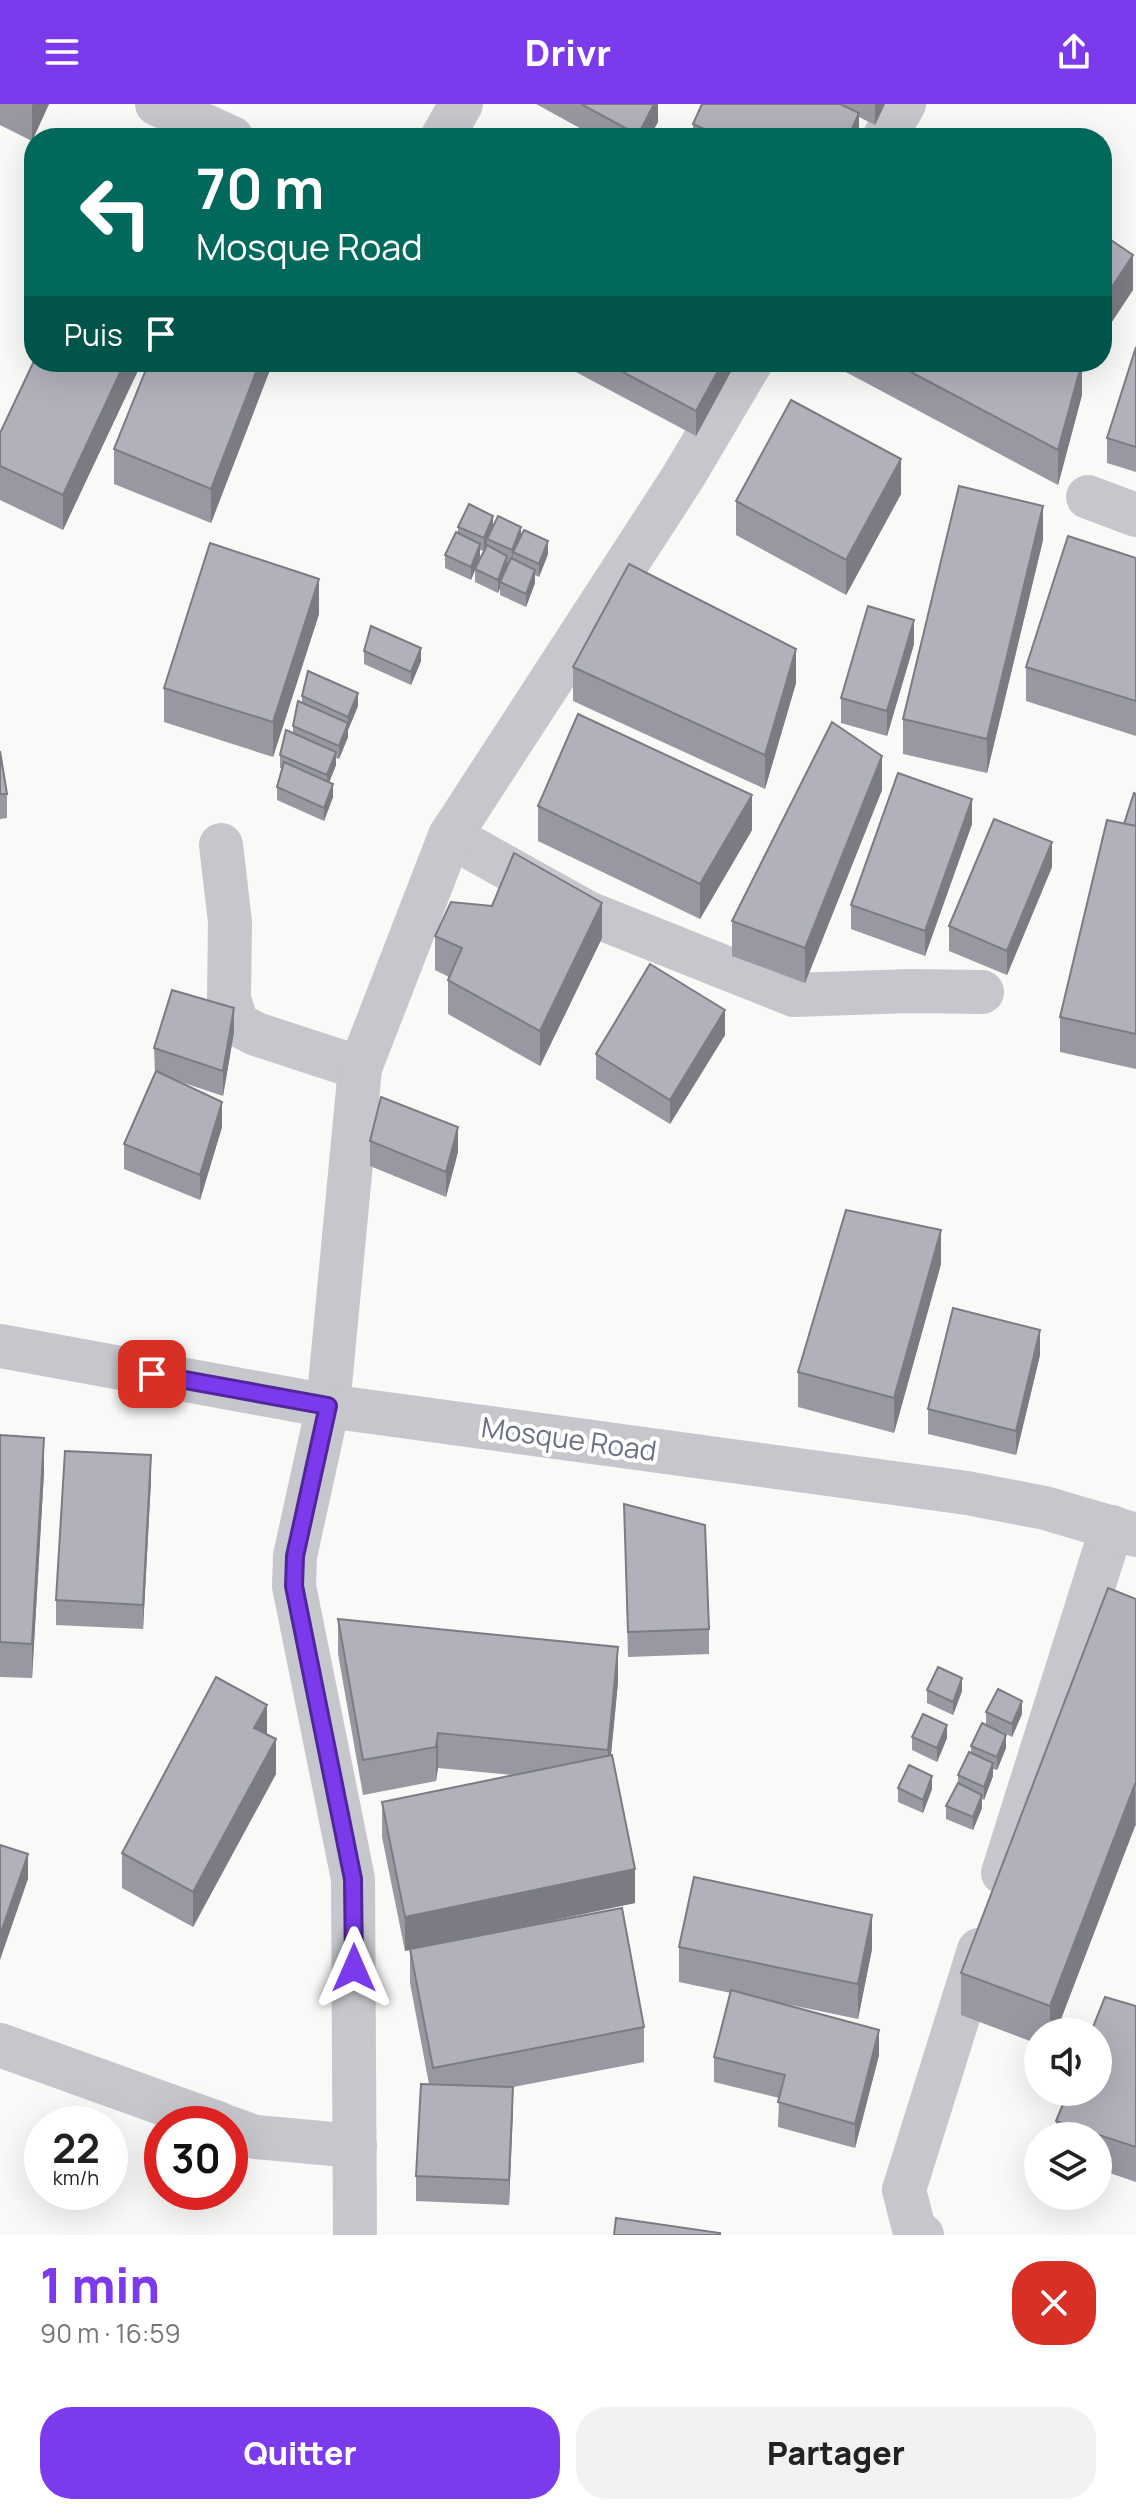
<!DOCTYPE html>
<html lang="fr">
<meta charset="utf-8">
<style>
:root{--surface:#fff;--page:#f2f2f2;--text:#222;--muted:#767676;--accent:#7c3aed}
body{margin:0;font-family:Manrope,sans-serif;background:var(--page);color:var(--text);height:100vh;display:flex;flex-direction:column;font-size:30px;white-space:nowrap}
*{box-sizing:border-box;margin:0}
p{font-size:26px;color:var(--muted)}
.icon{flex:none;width:44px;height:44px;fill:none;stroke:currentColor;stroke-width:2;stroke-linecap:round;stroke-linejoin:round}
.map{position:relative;height:2131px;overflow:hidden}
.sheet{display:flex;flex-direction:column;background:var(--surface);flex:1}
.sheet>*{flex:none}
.top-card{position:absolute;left:24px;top:24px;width:1088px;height:244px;border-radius:32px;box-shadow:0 8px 32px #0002;background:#00695c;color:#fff;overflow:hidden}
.controls{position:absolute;left:1024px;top:1914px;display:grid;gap:16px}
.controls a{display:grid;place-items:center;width:88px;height:88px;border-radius:50%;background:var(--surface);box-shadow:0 8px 32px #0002;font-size:40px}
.speed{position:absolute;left:24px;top:2002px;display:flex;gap:16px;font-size:40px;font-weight:700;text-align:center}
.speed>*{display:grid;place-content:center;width:104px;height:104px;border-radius:50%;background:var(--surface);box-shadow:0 8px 32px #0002;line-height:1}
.speed small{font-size:20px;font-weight:400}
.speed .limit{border:12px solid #d22;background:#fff;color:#111}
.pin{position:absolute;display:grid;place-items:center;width:68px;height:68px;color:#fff;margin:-34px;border-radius:16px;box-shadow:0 4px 12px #0006}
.me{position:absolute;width:88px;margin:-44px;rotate:0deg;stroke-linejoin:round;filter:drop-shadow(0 0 6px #0008)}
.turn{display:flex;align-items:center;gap:28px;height:168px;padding:0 40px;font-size:36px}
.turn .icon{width:104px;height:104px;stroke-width:2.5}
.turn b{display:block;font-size:56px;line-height:68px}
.then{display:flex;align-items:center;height:76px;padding:0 40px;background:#0003;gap:16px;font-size:30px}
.round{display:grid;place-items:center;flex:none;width:84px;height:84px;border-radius:32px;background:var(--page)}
.overview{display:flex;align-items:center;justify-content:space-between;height:136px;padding:0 40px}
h1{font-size:48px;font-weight:800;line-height:60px;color:var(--accent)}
.cta{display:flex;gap:16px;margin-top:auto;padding:16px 40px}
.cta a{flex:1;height:92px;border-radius:32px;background:var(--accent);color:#fff;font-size:32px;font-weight:800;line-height:92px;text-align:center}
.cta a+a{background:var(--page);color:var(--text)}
header{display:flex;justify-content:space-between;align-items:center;height:104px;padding:0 40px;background:var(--accent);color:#fff;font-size:36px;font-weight:800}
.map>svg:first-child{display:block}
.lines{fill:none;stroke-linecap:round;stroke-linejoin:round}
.minor{stroke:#c6c7cc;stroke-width:44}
.tertiary{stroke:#c6c7cc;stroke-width:44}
.wall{fill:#9798a1;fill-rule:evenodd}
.shaded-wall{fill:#7b7c83}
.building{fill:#b0b1bb;stroke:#7b7c83;stroke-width:2}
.route-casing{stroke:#51269a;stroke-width:20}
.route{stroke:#7c3aed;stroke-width:14}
.labels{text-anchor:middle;stroke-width:8;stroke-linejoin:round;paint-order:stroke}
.street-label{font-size:28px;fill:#6c7085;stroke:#fff}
</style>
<header><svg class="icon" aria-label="menu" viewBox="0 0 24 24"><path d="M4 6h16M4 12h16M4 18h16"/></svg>Drivr<svg class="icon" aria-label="share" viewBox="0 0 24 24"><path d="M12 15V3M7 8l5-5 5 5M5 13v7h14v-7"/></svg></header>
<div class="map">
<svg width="1136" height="2131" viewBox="0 0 1136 2131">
<rect width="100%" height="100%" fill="#f9f9f8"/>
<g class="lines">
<g class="minor">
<path d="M157,0L232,34"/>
<path d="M442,34L461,0"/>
<path d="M884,34L904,0"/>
<path d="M1088,393L1136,411"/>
<path d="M450,732L588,809L794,891L911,887L982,888"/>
<path d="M221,741L230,818L229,895L237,920L256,930L360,964"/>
<path d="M1003,1769L1112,1423"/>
<path d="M0,1941L220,2020"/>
<path d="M230,2024L255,2033L355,2042"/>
<path d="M355,2131L353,1775L294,1482L295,1452L328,1302L360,964L450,732L683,373L751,258"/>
<path d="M922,2131L914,2125L904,2086L979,1846"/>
</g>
<path class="tertiary" d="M0,1242L328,1302L967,1389L1045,1404L1136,1431"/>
</g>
<g class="wall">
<path d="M0,0H49L32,37L0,21Z"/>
<path d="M536,0H658V18L649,34H598Z"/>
<path d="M702,0H885L875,21L859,13V34H693V20Z"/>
<path d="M1136,243V368L1107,359V334Z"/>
<path d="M34,258H142L63,426L0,396V329Z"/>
<path d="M273,258L211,419L114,380V345Z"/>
<path d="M557,258H734V262L696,332Z"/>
<path d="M827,258H1085L1082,262V291L1058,381Z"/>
<path d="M901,390L846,491L736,431V397Z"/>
<path d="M493,422L521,431L548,450L539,473L535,471V479L526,503L500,491V484L498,489L475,478V466L471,476L445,464V451L458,429V423ZM480,446L484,447L477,460Z"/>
<path d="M1043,436L987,669L903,650V615Z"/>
<path d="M1136,454V632L1026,597V563Z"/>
<path d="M319,510L273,653L164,618V584Z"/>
<path d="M914,540L887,632L841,619V594Z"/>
<path d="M364,547L421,557L411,581L364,560Z"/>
<path d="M573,563L796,579L765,685L573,597Z"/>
<path d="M302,592L358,602L348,626V633L339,655L336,654V661L329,678L333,693L324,717L277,696V683L282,664H280V651L293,629V622L302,599Z"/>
<path d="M0,647L7,690V714L0,715Z"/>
<path d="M882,686L805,879L732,852V817Z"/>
<path d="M1136,690V965L1060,948V913L1124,720Z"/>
<path d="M538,702L752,726L700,815L538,737Z"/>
<path d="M972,720L925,852L851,825V801Z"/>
<path d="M1052,763L1007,871L949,847V822Z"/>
<path d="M435,832L602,834L540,962L448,910V876L449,873L435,866Z"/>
<path d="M234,928L223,992L172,975L222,1023L200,1096L124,1065V1040L155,969L154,944Z"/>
<path d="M725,931L670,1020L596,975V950Z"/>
<path d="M370,1037L458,1048L446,1093L370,1062Z"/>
<path d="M941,1160L894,1329L798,1303V1268Z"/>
<path d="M1040,1251L1016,1351L928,1330V1305Z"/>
<path d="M0,1331L44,1368L32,1574L0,1573Z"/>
<path d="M151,1376L143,1525L56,1521V1496Z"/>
<path d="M624,1400L709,1525V1550L628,1553Z"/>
<path d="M1136,1495V1722H1135L1056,1928H1038V1940L961,1911V1869Z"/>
<path d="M338,1515L618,1578L611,1651L635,1799L514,1825L644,1923V1958L513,1983L509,2101L416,2097V2072L429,1980L410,1879V1846L405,1847L382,1733V1698L514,1671L438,1664L436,1677L363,1691L338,1550Z"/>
<path d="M927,1586L962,1587L953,1611L927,1599Z"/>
<path d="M986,1608L1022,1610L1012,1633L998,1626L1006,1644L997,1666L993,1665V1672L984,1696L982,1695V1704L973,1726L946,1715V1702L958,1679V1671L971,1648V1642L986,1621Z"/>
<path d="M267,1630L276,1670L193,1823L122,1784V1749Z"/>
<path d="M912,1633L947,1634L937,1658L912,1646Z"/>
<path d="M898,1684L932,1685L923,1709L898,1698Z"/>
<path d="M679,1843L872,1845L858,1915L781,1899L879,1951L855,2044L778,2023L779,1994L714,1978V1953L731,1889L679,1878Z"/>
<path d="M1136,1902V2078L1098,2065V2032H1056V2017Z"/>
</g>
<g class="shaded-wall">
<path d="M33,0H49L32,37V2Z"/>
<path d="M654,0H658V18L649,34H638V31Z"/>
<path d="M875,0H885L875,21Z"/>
<path d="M859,9V34H848Z"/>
<path d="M1133,151V186L1102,233V198Z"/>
<path d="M125,258H142L63,426V391Z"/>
<path d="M260,258H273L211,419V385Z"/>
<path d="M723,258H734V262L696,332V307Z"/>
<path d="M1082,258H1085L1082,262V291L1058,381V346Z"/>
<path d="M901,355V390L846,491V456Z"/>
<path d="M1043,402V436L987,669V635Z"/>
<path d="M493,412V425L487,435V440L484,447V434Z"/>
<path d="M521,423V436L513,448L512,459V446Z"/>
<path d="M548,437V450L539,473V460Z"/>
<path d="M480,440V453L471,476V463Z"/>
<path d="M507,452V465L500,478V484L498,489V476Z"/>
<path d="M535,466V479L526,503V490Z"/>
<path d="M319,475V510L273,653V618Z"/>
<path d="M914,516V540L887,632V607Z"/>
<path d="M421,544V557L411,581V568Z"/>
<path d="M796,545V579L765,685V651Z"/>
<path d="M358,589V602L348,626V613Z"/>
<path d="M348,619V633L339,655V642Z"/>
<path d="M336,648V661L327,684V671Z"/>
<path d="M882,652V686L805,879V844Z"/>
<path d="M333,680V693L324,717V704Z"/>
<path d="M752,691V726L700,815V780Z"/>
<path d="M972,695V720L925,852V827Z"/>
<path d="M1052,738V763L1007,871V847Z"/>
<path d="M602,799V834L540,962V927Z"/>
<path d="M234,904V928L223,992V967Z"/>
<path d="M725,906V931L670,1020V996Z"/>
<path d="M222,998V1023L200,1096V1071Z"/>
<path d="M458,1023V1048L446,1093V1068Z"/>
<path d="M941,1126V1160L894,1329V1294Z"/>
<path d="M1040,1226V1251L1016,1351V1327Z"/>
<path d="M44,1334V1368L32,1574V1540Z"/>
<path d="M151,1351V1376L143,1525V1501Z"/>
<path d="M618,1543V1578L608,1680V1646Z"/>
<path d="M962,1574V1587L953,1611V1598Z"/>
<path d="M1022,1597V1610L1012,1633V1620Z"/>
<path d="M267,1601V1635L254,1624Z"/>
<path d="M947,1621V1634L937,1658V1644Z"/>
<path d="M438,1629V1664L436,1677V1643Z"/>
<path d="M1006,1631V1644L997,1666V1653Z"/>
<path d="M276,1635V1670L193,1823V1788Z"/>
<path d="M993,1659V1672L984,1696V1683Z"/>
<path d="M932,1672V1685L923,1709V1696Z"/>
<path d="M1135,1680V1722L1056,1928H1050V1902Z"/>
<path d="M982,1691V1704L973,1726V1713Z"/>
<path d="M28,1750V1775L0,1856V1831Z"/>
<path d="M635,1765V1799L405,1847V1813Z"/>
<path d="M872,1811V1845L858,1915V1880Z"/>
<path d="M879,1926V1951L855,2044V2020Z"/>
<path d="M513,1983V2008L509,2101V2076Z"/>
</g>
<g class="building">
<path d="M581,0H654L638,31Z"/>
<path d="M702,0H840L859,9L848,34H724L693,20Z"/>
<path d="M710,27L723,34H706Z"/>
<path d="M164,28L178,34H161Z"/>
<path d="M1102,130L1133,151L1102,198Z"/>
<path d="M1136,243V343L1107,334Z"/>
<path d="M34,257V258H125L63,391L0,362V329Z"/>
<path d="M149,258H260L211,385L114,345Z"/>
<path d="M604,258H723L696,307Z"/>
<path d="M892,258H1082L1058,346Z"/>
<path d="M791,296L901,355L846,456L736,397Z"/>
<path d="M959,382L1043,402L987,635L903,615Z"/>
<path d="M469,400L493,412L484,434L458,423Z"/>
<path d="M498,412L521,423L512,446L487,435Z"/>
<path d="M524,426L548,437L539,460L513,448Z"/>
<path d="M456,428L480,440L471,463L445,451Z"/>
<path d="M1068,432L1136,454V597L1026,563Z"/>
<path d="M210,439L319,475L273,618L164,584Z"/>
<path d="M487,441L507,452L498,476L475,465Z"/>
<path d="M511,454L535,466L526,490L500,478Z"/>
<path d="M629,460L796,545L765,651L573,563Z"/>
<path d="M868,502L914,516L887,607L841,594Z"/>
<path d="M371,522L421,544L411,568L364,547Z"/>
<path d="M308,567L358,589L348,613L302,592Z"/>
<path d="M298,597L348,619L339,642L293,622Z"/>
<path d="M578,610L752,691L700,780L538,702Z"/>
<path d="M832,618L882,652L805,844L732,817Z"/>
<path d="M286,626L336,648L327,671L280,651Z"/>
<path d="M0,647L7,690H0Z"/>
<path d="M284,658L333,680L324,704L277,683Z"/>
<path d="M898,669L972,695L925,827L851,801Z"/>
<path d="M1134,689L1136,690V722L1124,720Z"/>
<path d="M994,715L1052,738L1007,847L949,822Z"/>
<path d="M1107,716L1136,722V930L1060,913Z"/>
<path d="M514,749L602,799L540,927L448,876L462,844L435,832L451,798L492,802Z"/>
<path d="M650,860L725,906L670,996L596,950Z"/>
<path d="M172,886L234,904L223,967L154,944Z"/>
<path d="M156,967L222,998L200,1071L124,1040Z"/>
<path d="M381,993L458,1023L446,1068L370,1037Z"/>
<path d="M846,1106L941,1126L894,1294L798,1268Z"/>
<path d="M953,1204L1040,1226L1016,1327L928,1305Z"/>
<path d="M0,1331L44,1334L32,1540L0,1538Z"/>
<path d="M65,1347L151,1351L143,1501L56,1496Z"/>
<path d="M624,1400L705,1421L709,1525L628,1528Z"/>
<path d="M1108,1484L1136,1495V1680H1135L1050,1902L961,1869Z"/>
<path d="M338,1515L618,1543L608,1646L438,1629L436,1643L363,1656Z"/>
<path d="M938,1563L962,1574L953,1598L927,1586Z"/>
<path d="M216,1573L267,1601L254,1624L276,1635L193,1788L122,1749Z"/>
<path d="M998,1585L1022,1597L1012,1620L986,1608Z"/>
<path d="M923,1610L947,1621L937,1644L912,1633Z"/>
<path d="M982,1619L1006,1631L997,1653L971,1642Z"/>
<path d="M969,1648L993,1659L984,1683L958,1671Z"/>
<path d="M612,1651L635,1765L405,1813L382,1698Z"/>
<path d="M909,1661L932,1672L923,1696L898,1684Z"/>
<path d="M958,1679L982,1691L973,1713L946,1702Z"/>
<path d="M0,1741L28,1750L0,1831Z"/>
<path d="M694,1773L872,1811L858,1880L679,1843Z"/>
<path d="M622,1804L644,1923L433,1964L410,1845Z"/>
<path d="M731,1886L879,1926L855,2020L778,1998L785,1971L714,1953Z"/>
<path d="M1105,1893L1136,1902V2043L1056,2017L1068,1988H1098V1928H1091Z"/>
<path d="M421,1980L513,1983L509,2076L416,2072Z"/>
<path d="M616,2114L720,2129V2131H614Z"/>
</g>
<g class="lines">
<defs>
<path id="route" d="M152,1270L328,1302L295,1452L294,1482L353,1775L354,1864"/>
</defs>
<use href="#route" class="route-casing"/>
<use href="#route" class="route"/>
</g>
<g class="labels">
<g class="street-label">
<text transform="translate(569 1335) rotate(8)" y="10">Mosque Road</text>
</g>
</g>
</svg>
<div class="controls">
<a><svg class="icon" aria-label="sound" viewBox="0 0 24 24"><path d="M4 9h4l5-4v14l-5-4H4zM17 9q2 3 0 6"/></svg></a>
<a><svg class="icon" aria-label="layers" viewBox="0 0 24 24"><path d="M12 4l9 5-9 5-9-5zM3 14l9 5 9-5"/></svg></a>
</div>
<div class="speed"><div>22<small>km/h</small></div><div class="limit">30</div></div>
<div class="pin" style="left:152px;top:1270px;background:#d93025"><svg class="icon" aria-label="arrive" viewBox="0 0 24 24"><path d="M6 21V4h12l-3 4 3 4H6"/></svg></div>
<svg class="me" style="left:354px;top:1864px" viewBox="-20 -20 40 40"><path d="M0-17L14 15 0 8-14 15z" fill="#7c3aed" stroke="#fff" stroke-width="4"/></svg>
<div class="top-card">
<div class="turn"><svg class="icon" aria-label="left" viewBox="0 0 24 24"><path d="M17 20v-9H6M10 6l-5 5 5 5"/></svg><div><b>70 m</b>Mosque Road</div></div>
<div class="then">Puis<svg class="icon" aria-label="arrive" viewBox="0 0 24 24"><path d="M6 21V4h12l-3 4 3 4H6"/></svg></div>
</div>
</div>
<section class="sheet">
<div class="overview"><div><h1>1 min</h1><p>90 m · 16:59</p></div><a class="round" style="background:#d93025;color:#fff"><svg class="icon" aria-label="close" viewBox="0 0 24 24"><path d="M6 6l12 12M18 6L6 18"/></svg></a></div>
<div class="cta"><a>Quitter</a><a>Partager</a></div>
</section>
